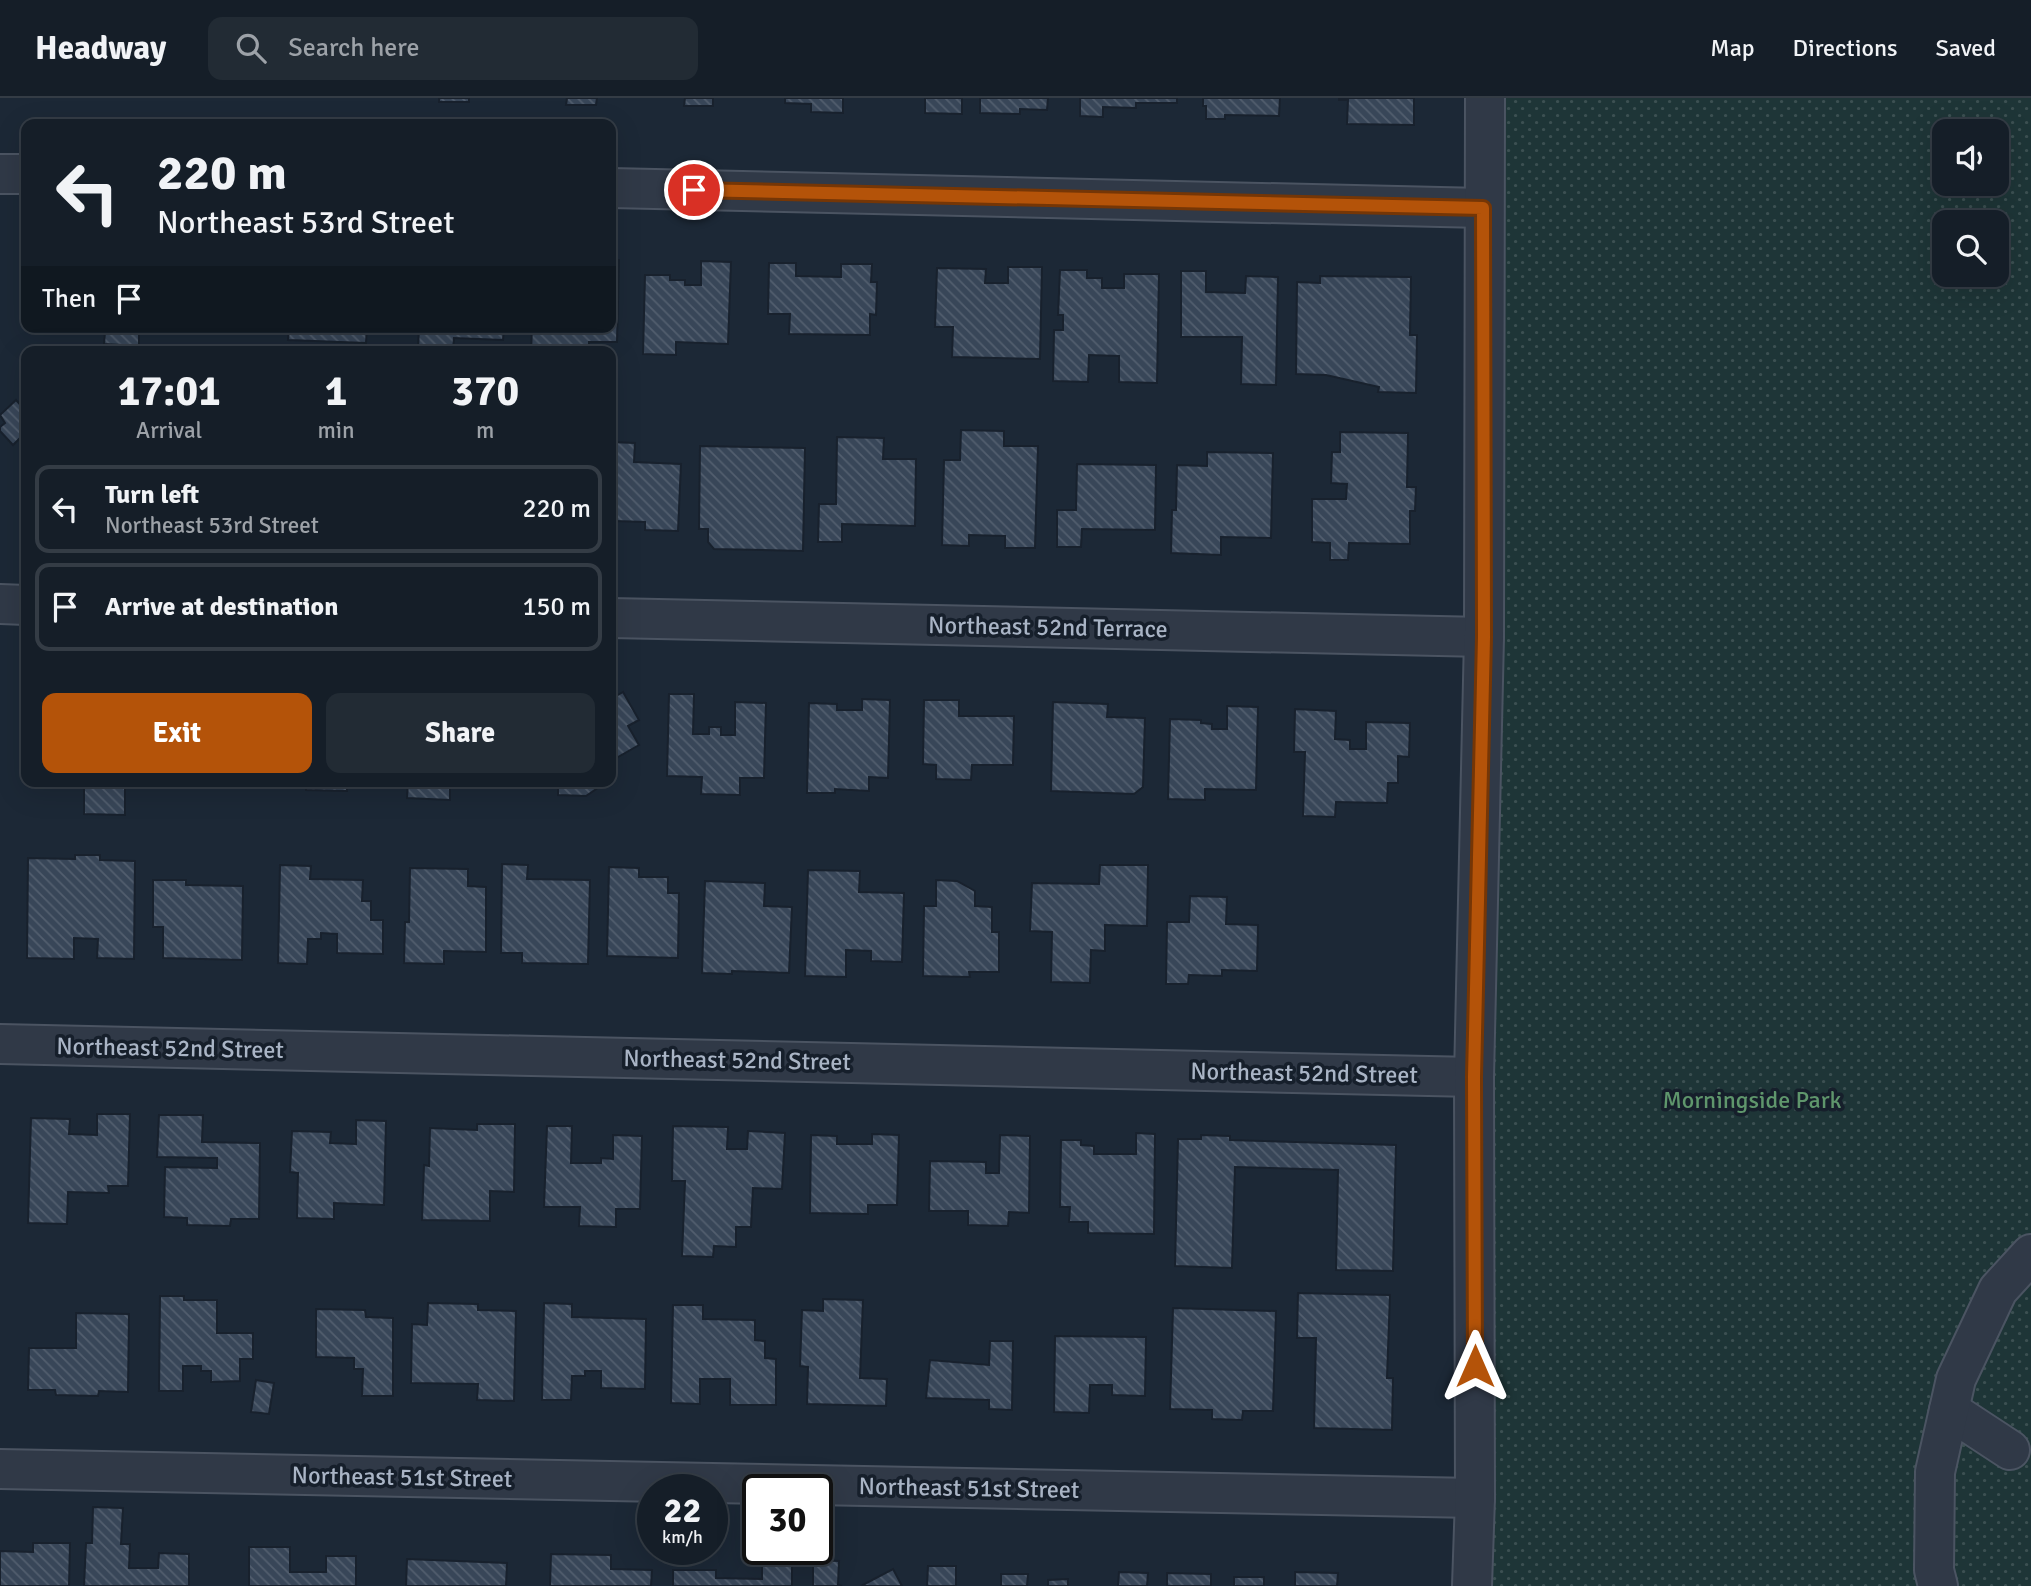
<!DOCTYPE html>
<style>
:root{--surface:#151e28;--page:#222b34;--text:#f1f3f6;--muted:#9da2a8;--line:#343c45;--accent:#b45309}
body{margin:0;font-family:Signika,sans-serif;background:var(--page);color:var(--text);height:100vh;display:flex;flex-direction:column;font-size:26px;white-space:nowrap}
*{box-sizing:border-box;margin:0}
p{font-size:23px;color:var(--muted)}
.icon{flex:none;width:38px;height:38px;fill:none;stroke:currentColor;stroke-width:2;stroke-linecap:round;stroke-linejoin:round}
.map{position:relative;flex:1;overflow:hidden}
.sheet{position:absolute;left:21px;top:248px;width:595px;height:441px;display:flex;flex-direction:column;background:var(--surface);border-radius:14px;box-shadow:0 7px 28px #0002,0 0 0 2px var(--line)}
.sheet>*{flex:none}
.hud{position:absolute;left:21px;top:21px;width:595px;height:214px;border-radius:14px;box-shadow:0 7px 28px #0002,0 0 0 2px var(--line);background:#151e28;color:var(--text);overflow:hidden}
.tools{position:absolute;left:1932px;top:21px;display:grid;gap:14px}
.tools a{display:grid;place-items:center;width:77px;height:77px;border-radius:14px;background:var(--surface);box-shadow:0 7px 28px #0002,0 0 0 2px var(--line);font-size:35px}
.speed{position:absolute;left:637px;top:1376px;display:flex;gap:14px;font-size:35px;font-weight:700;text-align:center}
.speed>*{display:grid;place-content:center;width:91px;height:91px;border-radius:50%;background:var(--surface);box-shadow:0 7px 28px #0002,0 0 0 2px var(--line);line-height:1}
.speed small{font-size:18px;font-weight:400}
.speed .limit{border:4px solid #111;border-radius:10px;background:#fff;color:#111}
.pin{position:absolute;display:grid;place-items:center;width:60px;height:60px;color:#fff;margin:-30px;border:4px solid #fff;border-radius:50%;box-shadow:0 2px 7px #0007}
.me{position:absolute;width:77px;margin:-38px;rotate:0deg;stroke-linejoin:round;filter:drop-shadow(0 0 5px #0008)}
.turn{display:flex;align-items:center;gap:24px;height:147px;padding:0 21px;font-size:32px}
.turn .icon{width:91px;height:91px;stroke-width:2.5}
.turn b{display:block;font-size:49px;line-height:60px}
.then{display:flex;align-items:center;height:66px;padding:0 21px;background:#0003;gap:14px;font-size:26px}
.eta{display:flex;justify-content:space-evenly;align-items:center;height:119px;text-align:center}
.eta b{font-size:42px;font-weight:700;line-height:49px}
.button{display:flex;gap:14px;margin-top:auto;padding:14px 21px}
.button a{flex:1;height:80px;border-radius:14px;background:var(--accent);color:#fff;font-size:28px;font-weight:700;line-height:80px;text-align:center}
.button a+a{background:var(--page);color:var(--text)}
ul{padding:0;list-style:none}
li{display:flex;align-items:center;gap:21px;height:88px;margin:0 14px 10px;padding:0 7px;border:4px solid var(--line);border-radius:14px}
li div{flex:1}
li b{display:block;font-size:26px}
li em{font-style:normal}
header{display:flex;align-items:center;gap:42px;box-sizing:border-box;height:98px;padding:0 35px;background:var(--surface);border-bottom:2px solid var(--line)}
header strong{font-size:33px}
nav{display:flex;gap:38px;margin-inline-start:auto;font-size:24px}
.search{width:490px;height:63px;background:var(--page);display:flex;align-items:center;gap:18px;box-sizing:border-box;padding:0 24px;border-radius:14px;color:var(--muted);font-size:26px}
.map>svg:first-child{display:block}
.park{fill:url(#park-dots);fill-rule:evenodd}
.building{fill:url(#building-back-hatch);stroke:#18212d;stroke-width:2}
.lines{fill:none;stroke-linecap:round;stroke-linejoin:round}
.minor-casing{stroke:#4b5462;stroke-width:42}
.minor{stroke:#303947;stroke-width:38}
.route-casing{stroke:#753606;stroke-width:18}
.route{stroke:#b45309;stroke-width:12}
.labels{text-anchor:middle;stroke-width:7;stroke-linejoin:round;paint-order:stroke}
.street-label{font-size:24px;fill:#a9b4c5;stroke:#161f2b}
.park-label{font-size:24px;fill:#5f966c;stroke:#161f2b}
</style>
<header>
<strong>Headway</strong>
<div class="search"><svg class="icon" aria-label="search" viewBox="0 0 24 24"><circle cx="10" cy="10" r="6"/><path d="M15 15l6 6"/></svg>Search here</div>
<nav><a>Map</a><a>Directions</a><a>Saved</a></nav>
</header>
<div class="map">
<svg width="2031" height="1488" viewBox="0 0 2031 1488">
<defs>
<pattern id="park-dots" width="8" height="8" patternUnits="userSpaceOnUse" patternTransform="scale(1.75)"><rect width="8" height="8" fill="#1e3537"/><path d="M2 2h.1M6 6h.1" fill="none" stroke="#3c5052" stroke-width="1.8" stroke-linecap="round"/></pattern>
<pattern id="building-back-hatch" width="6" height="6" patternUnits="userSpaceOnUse" patternTransform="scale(1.75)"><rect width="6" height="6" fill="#384658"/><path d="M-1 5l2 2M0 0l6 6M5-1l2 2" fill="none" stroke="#525e6e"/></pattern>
</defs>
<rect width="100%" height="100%" fill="#1c2836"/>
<path class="park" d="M1485,0H2031V1488H1472ZM1944,33H1997V86H1944ZM1944,124H1997V177H1944Z"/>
<g class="building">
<rect x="439" y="0" width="30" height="4"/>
<path d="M567,0H597L596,7H566Z"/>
<path d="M685,0H713V8H684Z"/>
<path d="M785,0H843V15L811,14V6L785,5Z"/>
<path d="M925,0H962V16L925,15Z"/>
<path d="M980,0H1048L1047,12L1020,11V16L980,15Z"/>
<path d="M1080,0H1177V5H1136V10L1103,9V19L1080,18Z"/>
<path d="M1203,0H1280L1279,18L1225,17V21H1206V8H1203Z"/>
<path d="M1339,0H1414V27L1347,26L1348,2H1339Z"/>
<path d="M611,162H619L617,244H589V254H531L532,229H611Z"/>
<path d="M701,163L731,164L728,246L676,244V257L643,256L645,177H670V182H685V187H701Z"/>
<path d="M769,165H796V178L841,179V166H872L871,184H877L876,217L870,216V237L789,236L790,216H768Z"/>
<path d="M1008,169H1042L1040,261L952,259L953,229H935L937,170L986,171L985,185H1008Z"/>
<path d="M1060,172H1087V180H1102V190H1124V176H1159L1157,285L1119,284V258L1089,257L1088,284L1053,283L1054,232H1063V217H1058Z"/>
<path d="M1181,173H1206V194L1245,195L1246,178L1278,179L1276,287L1241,286L1242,239H1181Z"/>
<path d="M1320,178L1411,179L1410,237H1417L1416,295L1378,294L1379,289L1326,277L1296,276L1297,184L1320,185Z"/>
<path d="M94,229H139V248L104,246L105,234L94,233Z"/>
<path d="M289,229H367L366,245L288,242Z"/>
<path d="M419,229H504L503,242L454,240L453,252L418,251Z"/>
<path d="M16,302L26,313V334L13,347L0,333V329L5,325L0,317Z"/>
<path d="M961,332L1004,333V348H1038L1035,450H1005V438L969,437V448L942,447L944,362H960Z"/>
<path d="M1340,334L1408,335L1407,389H1416L1415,413H1410V446L1349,445L1348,462H1330V445L1312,444V401H1346L1347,386L1331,385L1332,354H1340Z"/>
<path d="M837,339L884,340L883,361H916L915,428L842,426V444H818L819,406H836Z"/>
<path d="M611,344L635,345L634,364L681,366L678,433L645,432V424L615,423L614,442H611Z"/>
<path d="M700,348L805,350L803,453L714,451L708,444V431H699Z"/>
<path d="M1207,354L1273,355L1271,440L1221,439V457L1171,455L1172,412H1176L1177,367L1207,368Z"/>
<path d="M1077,366L1156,367L1155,432L1082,431L1081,449H1057V412H1076Z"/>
<path d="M623,594L639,622L628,628L639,647L611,663V601Z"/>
<path d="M669,596H694L693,636H709V629H721V637H735V604L766,605L764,680H740V697L701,696L702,679L667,678Z"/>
<path d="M862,601L890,602L888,680L869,679V693L835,691V695H807L809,605L837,606V612H862Z"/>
<path d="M924,602H959V618H1014L1013,667H972L971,682L936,681V667L923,666Z"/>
<path d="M1053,604L1108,606L1107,619L1145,620L1143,689L1134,696L1051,693Z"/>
<path d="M1227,608L1258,609L1256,692L1205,691V702L1168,701L1170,621L1201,622V625L1212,626V631H1227Z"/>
<path d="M1295,611L1336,613L1335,641L1350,642V651H1366V624L1410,625L1409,659L1398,658V685H1388L1387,705L1336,704L1335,719L1303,718L1305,654H1294Z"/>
<path d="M84,684H125V717L84,716Z"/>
<path d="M204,684H245L244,689H204Z"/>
<path d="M306,684H370V689H347V693L306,692Z"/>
<path d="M408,684H450V702L407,700Z"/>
<path d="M558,684H600L602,687L586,698L558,697Z"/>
<path d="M75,757H100V762L135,763L134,861L97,860L98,841L74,840V861L27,860L28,760L75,761Z"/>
<path d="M502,766L528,767L527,781L590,782L588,866L522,865V855H501Z"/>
<path d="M280,767L311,768L310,781L363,782L362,803H371V822H383V856L337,855V836L321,835V841H308L307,866L278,865Z"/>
<path d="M1100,767H1148L1147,828L1105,827V853L1091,852L1090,885L1051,884L1052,834L1030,833L1032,785L1099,786Z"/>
<path d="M609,769L639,770V779H668V795H679L678,860L607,858Z"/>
<path d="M410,770L468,771V788L486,789V854L444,853V866L404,865L405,824H409Z"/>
<path d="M808,772L860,773L859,794L904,795L902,864L871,863V853L846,852V879L805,878Z"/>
<path d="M153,782H186V787L243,788L242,862L163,860V829H153Z"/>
<path d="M936,782L957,783L975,793V808L992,809V834H999V874H969L970,879L923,878L924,808H936Z"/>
<path d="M705,783L765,785L764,808L792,809L789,875L732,873V876L702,875Z"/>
<path d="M1190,798L1227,799L1226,826L1258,827L1257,873L1222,872V878L1189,877L1188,886H1166L1167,824H1189Z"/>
<path d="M97,1016H130L128,1088H108L109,1095L68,1094L67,1126L28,1125L31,1020L70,1021L69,1036L97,1037Z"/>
<path d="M159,1017H203L202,1044L260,1045L259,1121H231L230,1128L187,1127V1120L164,1119L165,1069L217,1070V1060L157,1059Z"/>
<path d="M356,1022L386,1023L384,1107L334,1105V1121L297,1120L298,1075L290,1074L292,1033L331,1034L330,1045L356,1046Z"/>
<path d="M477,1026H515L514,1094L490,1093V1123L422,1122L424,1067L429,1068L430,1030L477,1032Z"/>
<path d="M547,1028H572L571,1065H601V1060L613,1061V1037L642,1038L640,1111H616V1129L579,1128L580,1109H544Z"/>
<path d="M673,1028L728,1029L727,1051H747L748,1033L785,1035L782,1091L753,1090L751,1129H736V1149L714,1148L713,1159L682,1158L685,1083H672Z"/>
<path d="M1136,1035L1155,1036L1154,1136L1088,1135V1124H1069L1070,1109H1060L1061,1042H1081V1047L1094,1048V1056H1136Z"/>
<path d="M872,1036L899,1037L897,1107H868V1116L810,1115L811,1037L837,1038V1046H872Z"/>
<path d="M1000,1037L1030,1038L1029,1115L1009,1114L1008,1128L968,1127V1113H929L930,1063L986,1064V1075H999Z"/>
<path d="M1201,1037L1230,1038V1042L1396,1047L1393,1173L1336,1172L1338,1072L1235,1069L1232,1170L1175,1168L1178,1041H1201Z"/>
<path d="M1298,1195L1390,1197L1387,1280H1393L1392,1332L1314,1330L1316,1240H1297Z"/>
<path d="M160,1198H184V1202H217V1235H253V1261H240V1283L211,1284V1273H201V1268H183V1293H159Z"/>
<path d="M823,1201L863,1202L860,1280L887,1281L886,1308L807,1306L808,1269L800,1268L802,1212L823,1213Z"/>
<path d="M428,1205L478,1206V1212L516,1213L514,1303L477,1302L478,1286L411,1285L412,1226L427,1227Z"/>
<path d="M544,1205L572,1206V1219L646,1221L645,1291L601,1290V1273H585V1278H572L571,1302H542Z"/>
<path d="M673,1207H703V1221L755,1222V1242L765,1243V1260L776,1261V1307H730V1281H700V1306L671,1305Z"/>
<path d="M1173,1210L1276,1213L1273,1313H1243L1242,1322L1212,1321V1312L1170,1311Z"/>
<path d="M316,1211L365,1212L366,1219L393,1220V1298H362L363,1271H354V1260L316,1259Z"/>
<path d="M76,1215L129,1216L128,1294L99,1293L98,1298L56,1297L55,1292H28L29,1250H76Z"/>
<path d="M1055,1238L1146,1239L1145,1298L1112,1297V1287H1090L1089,1315L1054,1314Z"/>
<path d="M990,1243H1013L1012,1312L989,1311V1302L926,1300L930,1262L989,1267Z"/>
<path d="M256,1282L274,1285L269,1316L251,1314Z"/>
<path d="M93,1409L123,1410L121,1446H130L129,1470H158L159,1455L189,1456V1488H84L86,1445H92Z"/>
<path d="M33,1445H70L69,1488H0V1453L33,1454Z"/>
<path d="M249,1449H290V1474H326V1458H356V1488H249Z"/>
<path d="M551,1456L611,1457V1471L652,1472L651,1488H550Z"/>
<path d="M407,1461L507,1465L506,1488H406Z"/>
<path d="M762,1461H792V1488H673V1472H716V1480L762,1481Z"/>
<path d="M813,1462L839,1463L838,1487L842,1488H813Z"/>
<path d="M928,1468H956V1488H927Z"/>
<path d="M893,1471L902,1488H861Z"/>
<path d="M1119,1474L1148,1475L1147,1488H1118Z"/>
<path d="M1295,1474L1338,1475L1337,1488H1295Z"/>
<path d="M1167,1475L1211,1476V1488H1167Z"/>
<path d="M1001,1476H1028L1027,1488H1001Z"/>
<rect x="1234" y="1479" width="30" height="9"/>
<path d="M1068,1481V1488H1048V1482Z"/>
</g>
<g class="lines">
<defs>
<g id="minor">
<path d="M0,76H26"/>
<path d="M611,90L1483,110"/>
<path d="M0,506L26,507"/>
<path d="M611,520L1484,539"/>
<path d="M0,946L1474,979"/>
<path d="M1949,1312L2010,1352"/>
<path d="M0,1371L1475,1400"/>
<path d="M1472,1488L1475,1400L1474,979L1484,539L1485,0"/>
<path d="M1938,1488L1934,1472L1935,1374L1956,1281L1998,1192L2031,1156"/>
</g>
</defs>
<use href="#minor" class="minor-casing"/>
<use href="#minor" class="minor"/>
</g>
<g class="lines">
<defs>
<path id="route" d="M694,92L1483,110L1484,539L1474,979L1475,1268"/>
</defs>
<use href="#route" class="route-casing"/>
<use href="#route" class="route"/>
</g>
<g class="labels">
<g class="street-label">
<text transform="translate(1048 529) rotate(1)" y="8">Northeast 52nd Terrace</text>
<text transform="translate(170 950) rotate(1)" y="8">Northeast 52nd Street</text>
<text transform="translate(737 962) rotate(1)" y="8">Northeast 52nd Street</text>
<text transform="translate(1304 975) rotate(1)" y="8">Northeast 52nd Street</text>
<text transform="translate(402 1379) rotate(1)" y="8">Northeast 51st Street</text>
<text transform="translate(969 1390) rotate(1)" y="8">Northeast 51st Street</text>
</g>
<g class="park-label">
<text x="1752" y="1010">Morningside Park</text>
</g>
</g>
</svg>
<div class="tools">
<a><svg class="icon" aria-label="sound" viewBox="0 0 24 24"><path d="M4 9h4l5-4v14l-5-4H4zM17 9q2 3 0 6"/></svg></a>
<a><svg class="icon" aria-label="search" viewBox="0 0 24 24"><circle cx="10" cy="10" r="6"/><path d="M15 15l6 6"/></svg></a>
</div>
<div class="speed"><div>22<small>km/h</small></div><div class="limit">30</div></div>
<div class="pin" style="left:694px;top:92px;background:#d93025"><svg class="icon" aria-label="arrive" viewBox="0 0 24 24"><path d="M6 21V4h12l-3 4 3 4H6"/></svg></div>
<svg class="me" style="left:1475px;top:1268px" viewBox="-20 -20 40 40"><path d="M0-17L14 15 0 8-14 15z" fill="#b45309" stroke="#fff" stroke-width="4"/></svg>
<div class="hud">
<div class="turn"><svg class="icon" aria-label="left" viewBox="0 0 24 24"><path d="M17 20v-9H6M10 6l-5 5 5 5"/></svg><div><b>220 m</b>Northeast 53rd Street</div></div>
<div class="then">Then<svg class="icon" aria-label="arrive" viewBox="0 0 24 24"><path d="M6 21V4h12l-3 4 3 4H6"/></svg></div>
</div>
<section class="sheet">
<div class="eta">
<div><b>17:01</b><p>Arrival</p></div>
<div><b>1</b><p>min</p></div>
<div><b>370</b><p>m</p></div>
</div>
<ul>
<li><svg class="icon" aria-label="left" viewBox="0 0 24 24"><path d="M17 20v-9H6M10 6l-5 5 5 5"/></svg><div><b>Turn left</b><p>Northeast 53rd Street</p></div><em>220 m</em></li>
<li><svg class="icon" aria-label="arrive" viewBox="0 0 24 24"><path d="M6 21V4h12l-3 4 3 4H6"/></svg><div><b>Arrive at destination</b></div><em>150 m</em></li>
</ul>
<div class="button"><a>Exit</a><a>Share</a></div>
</section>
</div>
